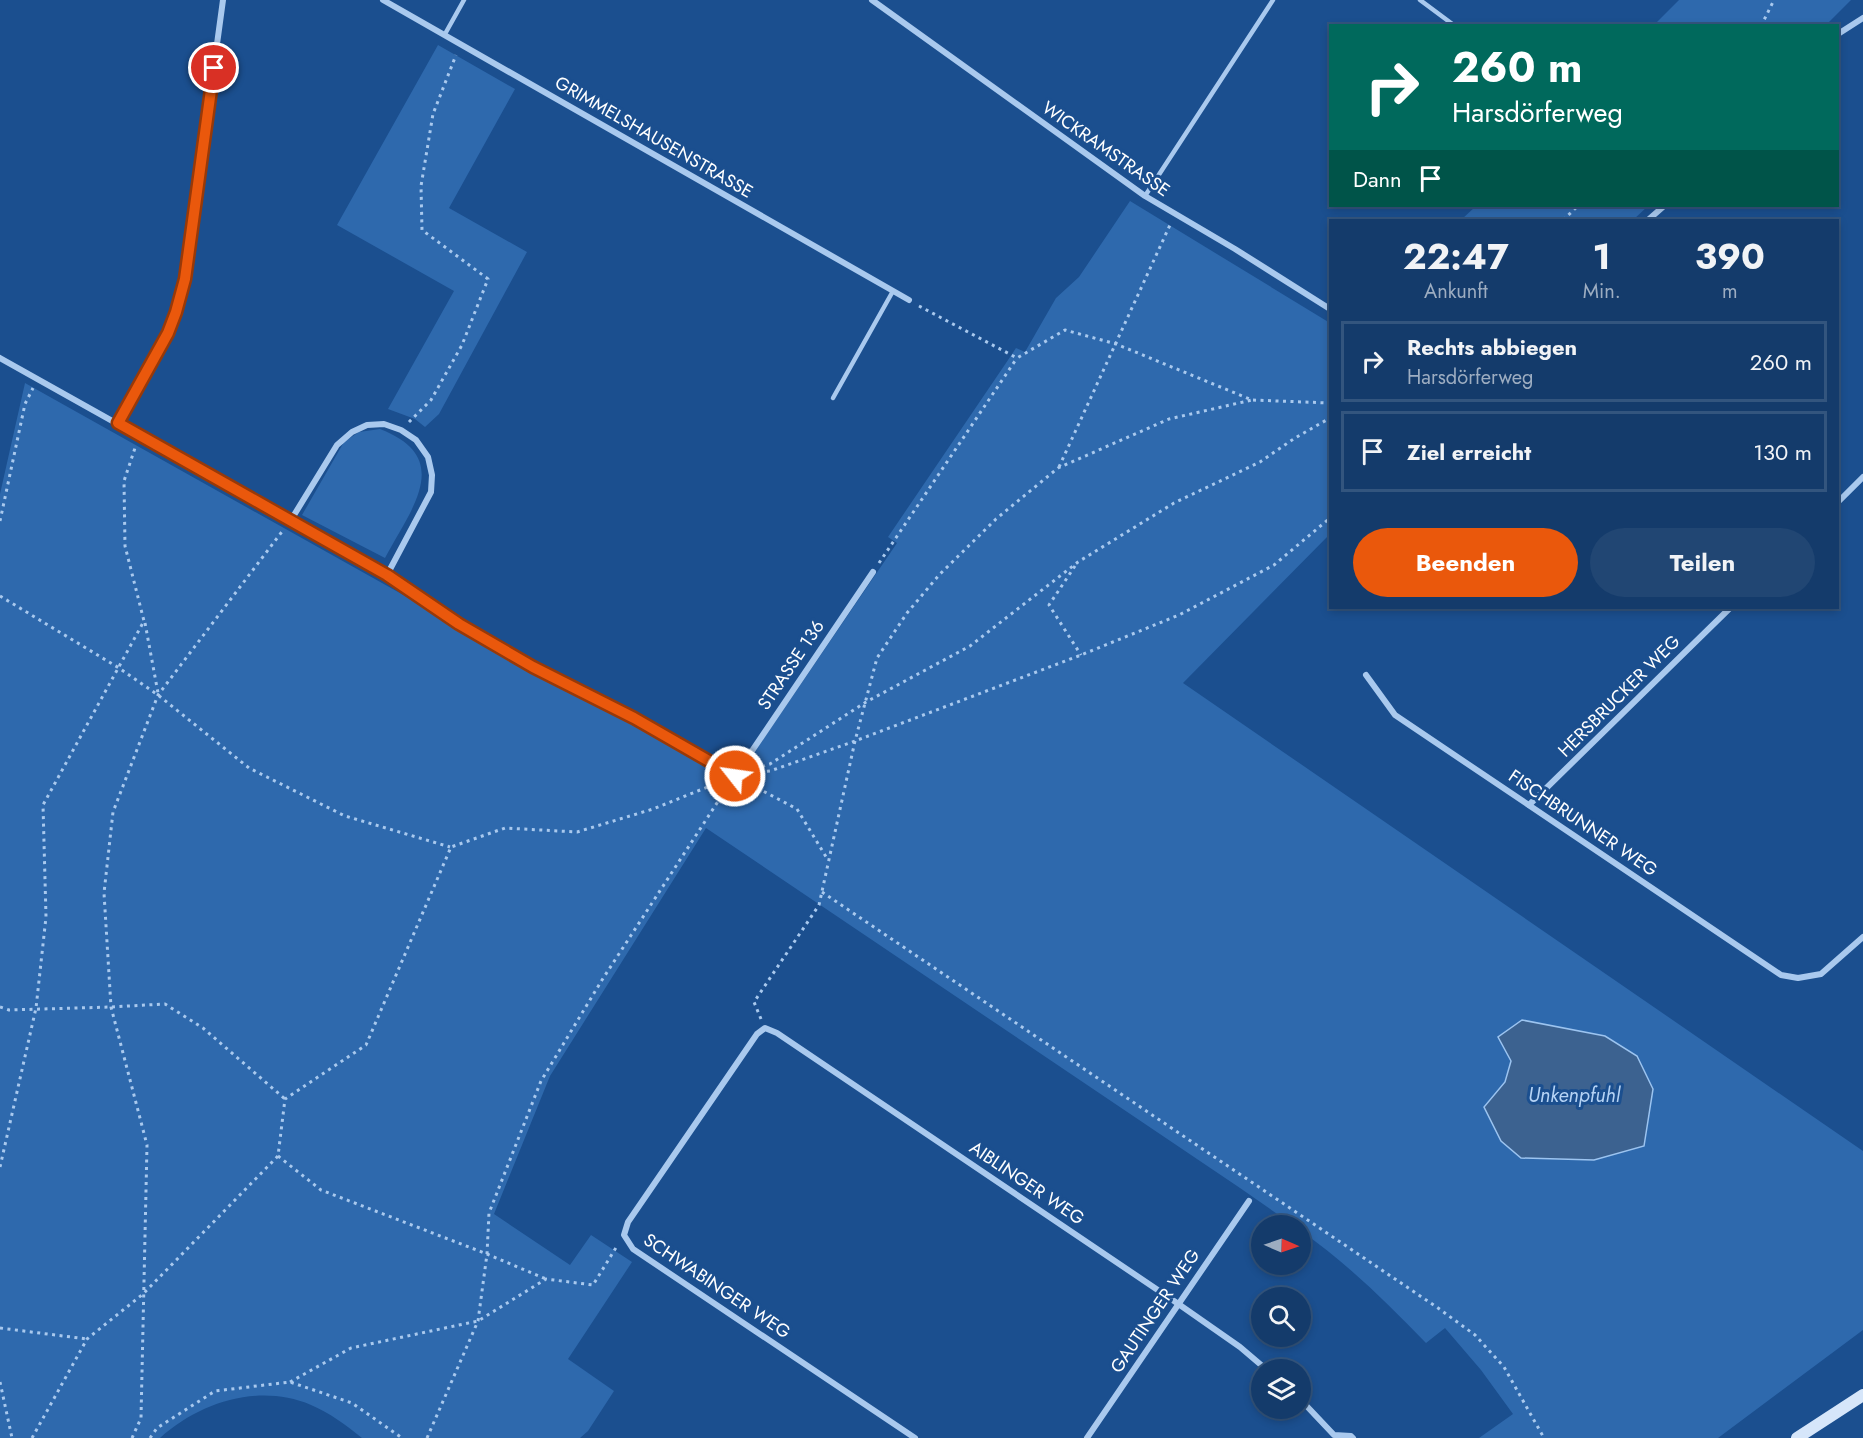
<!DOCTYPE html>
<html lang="de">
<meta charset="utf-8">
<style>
:root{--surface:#143b6b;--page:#214673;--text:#f1f3f6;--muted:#9dadc1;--line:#33557e;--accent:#ea580c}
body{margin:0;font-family:Jost,sans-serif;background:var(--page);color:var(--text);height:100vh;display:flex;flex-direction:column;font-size:22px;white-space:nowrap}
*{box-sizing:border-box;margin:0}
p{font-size:20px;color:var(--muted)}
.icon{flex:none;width:33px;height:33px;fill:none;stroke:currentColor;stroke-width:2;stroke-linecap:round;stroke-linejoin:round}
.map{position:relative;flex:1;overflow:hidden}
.side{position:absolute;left:1329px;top:219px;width:510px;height:390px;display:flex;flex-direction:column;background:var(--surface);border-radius:0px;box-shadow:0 3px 9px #0003,0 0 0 2px var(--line)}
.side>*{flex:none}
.top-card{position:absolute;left:1329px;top:24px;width:510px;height:183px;border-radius:0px;box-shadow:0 3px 9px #0003,0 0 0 2px var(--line);background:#00695c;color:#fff;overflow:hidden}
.needle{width:39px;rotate:92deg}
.buttons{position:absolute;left:1251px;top:1215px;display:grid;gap:12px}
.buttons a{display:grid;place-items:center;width:60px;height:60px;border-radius:50%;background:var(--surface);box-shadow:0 3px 9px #0003,0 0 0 2px var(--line);font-size:30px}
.pin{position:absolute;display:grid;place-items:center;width:51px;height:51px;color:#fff;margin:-26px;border:3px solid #fff;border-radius:50%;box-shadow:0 2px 6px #0007}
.me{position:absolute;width:66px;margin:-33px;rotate:300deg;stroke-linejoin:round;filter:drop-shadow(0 0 4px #0008)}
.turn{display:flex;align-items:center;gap:21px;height:126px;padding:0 24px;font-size:27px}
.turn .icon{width:78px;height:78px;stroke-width:2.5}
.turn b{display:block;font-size:42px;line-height:51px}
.then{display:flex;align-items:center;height:57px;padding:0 24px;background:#0003;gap:12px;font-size:22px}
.eta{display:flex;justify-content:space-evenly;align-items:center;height:102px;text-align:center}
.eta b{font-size:36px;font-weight:700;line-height:42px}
.primary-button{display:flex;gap:12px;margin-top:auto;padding:12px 24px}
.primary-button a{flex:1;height:69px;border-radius:36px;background:var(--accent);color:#fff;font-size:24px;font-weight:700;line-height:69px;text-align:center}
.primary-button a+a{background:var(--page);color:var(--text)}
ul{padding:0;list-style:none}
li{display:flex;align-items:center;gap:18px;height:81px;margin:0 12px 9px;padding:0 12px;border:3px solid var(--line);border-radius:0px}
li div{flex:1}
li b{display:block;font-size:22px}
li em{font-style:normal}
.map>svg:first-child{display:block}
.green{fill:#2e69ad}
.water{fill:#3c6290;stroke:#9cc4f0;stroke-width:1.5}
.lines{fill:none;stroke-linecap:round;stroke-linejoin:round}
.path{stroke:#a9c9ee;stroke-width:3;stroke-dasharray:3 4.5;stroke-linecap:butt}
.lane{stroke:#a9c9ee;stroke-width:4.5}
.street{stroke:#a9c9ee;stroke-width:6}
.secondary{stroke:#d6e6fa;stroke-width:12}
.route-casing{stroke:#983908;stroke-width:15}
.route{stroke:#ea580c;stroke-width:10}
.labels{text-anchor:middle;stroke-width:6;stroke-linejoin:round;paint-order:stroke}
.street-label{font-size:18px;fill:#fff;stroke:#1b4f8f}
.water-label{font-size:20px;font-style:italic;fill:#b5d3f5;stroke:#1b4f8f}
</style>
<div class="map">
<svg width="1863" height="1438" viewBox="0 0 1863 1438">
<rect width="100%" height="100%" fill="#1b4f8f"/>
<g class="green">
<path d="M1679,0H1851L1826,25H1654Z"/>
<path d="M438,45L515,89L449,208L527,252L439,414L425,427L415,419L388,409L454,291L337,225Z"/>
<path d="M1130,201L1330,323V534L1183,683L1863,1151V1330L1718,1438H1479L1513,1414L1481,1370L1445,1328L1426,1343C1387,1303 1347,1263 1301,1231L1300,1226L1293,1225L1240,1188L706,828L550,1076L494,1214L570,1265L591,1235L632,1262L568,1359L614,1391L588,1431L580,1438H362C346,1425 330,1413 311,1405C259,1383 200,1402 160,1438H0V494L25,383L735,781L897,543L888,537L1006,363L1016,348L1025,352L1056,298L1079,277Z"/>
<path d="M1476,206H1648L1633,220H1461Z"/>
<path d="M380,429C455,458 411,509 385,558L302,515L344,442L359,432Z"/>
</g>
<path class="water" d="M1522,1020L1605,1036L1637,1056L1653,1089L1644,1146L1594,1160L1521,1158L1501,1141L1484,1107L1505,1082L1511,1061L1498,1037Z"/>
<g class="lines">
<g class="path">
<path d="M1761,26L1774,0"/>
<path d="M1563,220L1578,206"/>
<path d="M919,306L1017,358L1065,330L1116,344L1252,400L1330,403"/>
<path d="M409,422L431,400L462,345L488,279L422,230L421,186L433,114L456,55"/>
<path d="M1059,467L1170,225"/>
<path d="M0,521L25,404L33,388"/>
<path d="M879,563L1017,358"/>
<path d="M1075,566L1049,605L1081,655"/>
<path d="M0,596L119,668L158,695L249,768L345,816L450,847"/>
<path d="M145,623L158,693"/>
<path d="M755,769L770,764L866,702L970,646L1078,562L1174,503L1260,462L1295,438L1330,418"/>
<path d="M752,773L770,771L855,741L1081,655L1179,615L1274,565L1330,518"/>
<path d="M744,781L797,809L828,860"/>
<path d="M822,892L1438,1308L1475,1335L1504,1367L1544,1438"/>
<path d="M0,1007L9,1010L111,1007L165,1004L203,1028L285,1099"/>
<path d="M761,1019L754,1002L819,905L855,741L877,658L907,613L939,575L996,519L1058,468L1169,419L1252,400"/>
<path d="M278,1156L321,1190L487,1254L546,1279"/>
<path d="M0,1167L36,1008L46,917L43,805L144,621L125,546L124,481L135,448"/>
<path d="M0,1328L87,1339"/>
<path d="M0,1382L12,1438"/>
<path d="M290,1382L351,1348L478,1321L546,1279L593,1285L617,1246"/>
<path d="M32,1438L87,1339L143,1294L278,1156L285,1099L366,1045L451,847L505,828L577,832L653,809L720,782"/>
<path d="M132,1438L141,1418L147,1145L111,1007L104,893L113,812L158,695L284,529"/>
<path d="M150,1438L157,1428L215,1391L290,1382L352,1403L402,1438"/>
<path d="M427,1438L478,1321L487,1254L489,1213L541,1081L602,980L728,786"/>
</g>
<g class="lane">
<path d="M1420,0L1455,26"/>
<path d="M445,34L464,0"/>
<path d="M1145,196L1273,0"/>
<path d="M833,398L893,291"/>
</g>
<g class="street">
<path d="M383,0L909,300"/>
<path d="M872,0L1145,196L1235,249L1330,309"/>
<path d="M1838,34L1863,18"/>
<path d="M1648,220L1664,206"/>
<path d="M0,358L387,575L460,624L533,667L634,718L735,776L873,572"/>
<path d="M118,423L168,333L176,312L185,279L223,0"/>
<path d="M1838,502L1863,477"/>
<path d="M291,520L337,445L352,432L367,425L384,424L401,430L416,440L428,457L432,475L431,492L387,575"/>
<path d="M1366,675L1395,715L1781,975L1798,978L1821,974L1863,937"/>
<path d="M1529,805L1730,608"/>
<path d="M1300,1399L1334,1435L1351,1436L1353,1438"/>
<path d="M915,1438L633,1249L624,1235L628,1222L757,1034L765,1028L777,1033L1177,1303L1240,1347L1267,1370"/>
<path d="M1087,1438L1249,1201"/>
</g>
<path class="secondary" d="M1797,1438L1863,1395"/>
</g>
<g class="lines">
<defs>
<path id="route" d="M214,68L185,279L176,312L168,333L118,423L387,575L459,624L533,667L634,718L735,776"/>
</defs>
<use href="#route" class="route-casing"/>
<use href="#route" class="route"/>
</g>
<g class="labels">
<g class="street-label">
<text transform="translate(654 137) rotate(30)" y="6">GRIMMELSHAUSENSTRASSE</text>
<text transform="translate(1106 149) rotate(35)" y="6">WICKRAMSTRASSE</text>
<text transform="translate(791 665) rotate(-56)" y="6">STRASSE 136</text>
<text transform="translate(1619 696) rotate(-45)" y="6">HERSBRUCKER WEG</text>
<text transform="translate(1583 823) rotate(34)" y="6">FISCHBRUNNER WEG</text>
<text transform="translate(1027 1183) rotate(34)" y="6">AIBLINGER WEG</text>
<text transform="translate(717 1286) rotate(34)" y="6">SCHWABINGER WEG</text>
<text transform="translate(1155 1311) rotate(-56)" y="6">GAUTINGER WEG</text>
</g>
<g class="water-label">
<text x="1574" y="1102">Unkenpfuhl</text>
</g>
</g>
</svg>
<div class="buttons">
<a><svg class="needle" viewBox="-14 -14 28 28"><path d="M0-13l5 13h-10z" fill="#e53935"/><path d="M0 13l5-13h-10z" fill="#9dadc1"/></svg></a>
<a><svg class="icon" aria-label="search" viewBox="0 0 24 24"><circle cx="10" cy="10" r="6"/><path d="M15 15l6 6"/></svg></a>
<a><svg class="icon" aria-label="layers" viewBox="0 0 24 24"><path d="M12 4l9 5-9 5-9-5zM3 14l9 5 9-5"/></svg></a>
</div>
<div class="pin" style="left:214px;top:68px;background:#d93025"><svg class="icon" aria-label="arrive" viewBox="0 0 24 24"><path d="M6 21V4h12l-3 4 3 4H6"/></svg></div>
<svg class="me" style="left:735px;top:776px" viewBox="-20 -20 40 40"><circle r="17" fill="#ea580c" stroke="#fff" stroke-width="3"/><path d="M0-11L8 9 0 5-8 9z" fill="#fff"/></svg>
<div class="top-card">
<div class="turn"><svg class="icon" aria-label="right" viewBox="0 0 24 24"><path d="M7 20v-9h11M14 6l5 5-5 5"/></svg><div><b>260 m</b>Harsdörferweg</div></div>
<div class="then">Dann<svg class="icon" aria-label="arrive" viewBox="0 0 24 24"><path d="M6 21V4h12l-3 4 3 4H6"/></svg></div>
</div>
<section class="side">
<div class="eta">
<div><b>22:47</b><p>Ankunft</p></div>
<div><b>1</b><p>Min.</p></div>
<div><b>390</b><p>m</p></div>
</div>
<ul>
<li><svg class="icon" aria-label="right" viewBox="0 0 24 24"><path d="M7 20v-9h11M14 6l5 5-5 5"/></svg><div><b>Rechts abbiegen</b><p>Harsdörferweg</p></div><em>260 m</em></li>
<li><svg class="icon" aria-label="arrive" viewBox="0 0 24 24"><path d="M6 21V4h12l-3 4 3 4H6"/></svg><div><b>Ziel erreicht</b></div><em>130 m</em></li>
</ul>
<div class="primary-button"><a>Beenden</a><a>Teilen</a></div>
</section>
</div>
